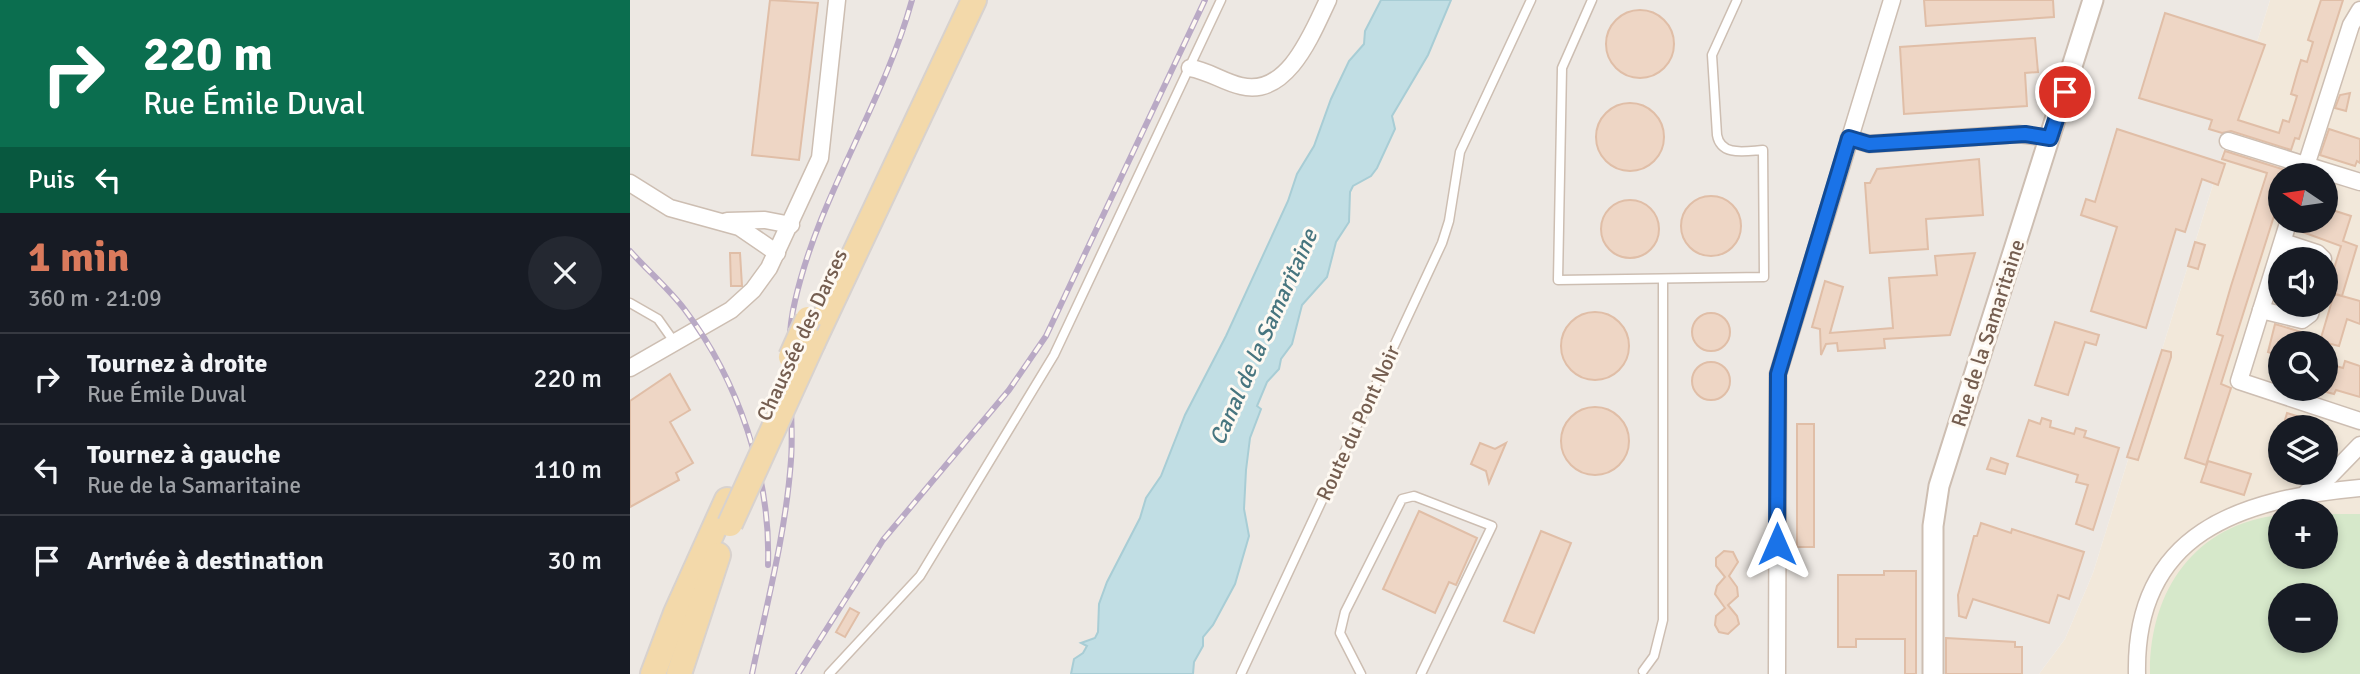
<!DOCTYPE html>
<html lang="fr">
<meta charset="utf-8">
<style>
:root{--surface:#171b24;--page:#242831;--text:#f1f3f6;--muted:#9ea1a6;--line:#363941;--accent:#da7a5c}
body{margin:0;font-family:Signika,sans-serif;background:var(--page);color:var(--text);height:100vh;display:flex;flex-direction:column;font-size:26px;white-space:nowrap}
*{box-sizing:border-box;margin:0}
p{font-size:23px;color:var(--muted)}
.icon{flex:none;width:38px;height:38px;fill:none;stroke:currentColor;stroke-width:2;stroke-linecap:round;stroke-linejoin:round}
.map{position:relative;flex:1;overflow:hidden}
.drawer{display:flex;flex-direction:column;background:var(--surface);width:630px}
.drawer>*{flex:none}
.banner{background:#0b6e4f;color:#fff;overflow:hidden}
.needle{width:46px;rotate:283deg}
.buttons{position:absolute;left:1638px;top:163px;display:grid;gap:14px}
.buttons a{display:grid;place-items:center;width:70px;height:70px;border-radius:50%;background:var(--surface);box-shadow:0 4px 10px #0003;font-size:35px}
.pin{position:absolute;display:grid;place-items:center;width:60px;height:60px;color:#fff;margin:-30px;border:4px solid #fff;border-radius:50%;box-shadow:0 2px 7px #0007}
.me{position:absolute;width:77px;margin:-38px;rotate:0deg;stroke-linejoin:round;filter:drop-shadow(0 0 5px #0008)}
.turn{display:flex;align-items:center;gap:24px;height:147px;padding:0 28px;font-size:32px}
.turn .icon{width:91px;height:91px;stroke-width:2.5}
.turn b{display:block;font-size:49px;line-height:60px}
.then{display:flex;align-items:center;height:66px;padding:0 28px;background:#0003;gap:14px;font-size:26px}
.round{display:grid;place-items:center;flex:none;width:74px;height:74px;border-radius:37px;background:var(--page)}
.overview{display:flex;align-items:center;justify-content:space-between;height:119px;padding:0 28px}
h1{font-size:42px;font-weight:800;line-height:52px;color:var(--accent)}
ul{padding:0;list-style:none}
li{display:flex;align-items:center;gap:21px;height:91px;padding:0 28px;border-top:2px solid var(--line)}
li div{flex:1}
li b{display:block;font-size:26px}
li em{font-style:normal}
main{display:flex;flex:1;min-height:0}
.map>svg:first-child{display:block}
.residential{fill:#f2e8da;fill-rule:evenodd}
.industrial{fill:#ede8e3}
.green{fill:#d6e8ca;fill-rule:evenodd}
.water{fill:#c1dee4;stroke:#a8cdd5;stroke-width:2}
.building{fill:#eed6c5;stroke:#e0bea7;stroke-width:2}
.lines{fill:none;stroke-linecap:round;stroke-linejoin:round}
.service-casing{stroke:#cdbeb2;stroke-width:11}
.minor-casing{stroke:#cdbeb2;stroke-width:19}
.tertiary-casing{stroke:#cdbeb2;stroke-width:23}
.primary-casing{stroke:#d8d2ce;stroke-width:28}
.service{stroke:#fff;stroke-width:8}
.minor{stroke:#fff;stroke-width:16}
.tertiary{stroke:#fff;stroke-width:19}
.primary{stroke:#f3d9aa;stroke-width:24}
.rail-casing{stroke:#b9a9c5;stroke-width:6}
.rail{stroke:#fef9f2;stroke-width:3.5;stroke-dasharray:10;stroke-linecap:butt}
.primary-bridge-casing{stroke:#d8d2ce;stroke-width:28;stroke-linecap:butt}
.primary-bridge{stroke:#f3d9aa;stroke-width:24}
.route-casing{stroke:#114b97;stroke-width:18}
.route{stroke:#1a73e8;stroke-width:12}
.labels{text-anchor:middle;stroke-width:6;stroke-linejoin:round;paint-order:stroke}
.street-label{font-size:21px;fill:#755e50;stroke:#fef9f2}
.water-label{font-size:23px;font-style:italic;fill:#47757f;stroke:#fef9f2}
</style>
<main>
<section class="drawer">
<div class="banner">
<div class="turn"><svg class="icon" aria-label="right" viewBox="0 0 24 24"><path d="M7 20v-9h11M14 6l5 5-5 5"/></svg><div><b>220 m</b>Rue Émile Duval</div></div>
<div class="then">Puis<svg class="icon" aria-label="left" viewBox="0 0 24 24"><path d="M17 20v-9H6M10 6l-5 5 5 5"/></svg></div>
</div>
<div class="overview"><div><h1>1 min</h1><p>360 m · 21:09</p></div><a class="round"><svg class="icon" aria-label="close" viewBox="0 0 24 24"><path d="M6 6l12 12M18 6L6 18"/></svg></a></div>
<ul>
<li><svg class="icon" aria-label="right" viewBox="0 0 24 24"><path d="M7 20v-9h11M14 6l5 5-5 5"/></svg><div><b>Tournez à droite</b><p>Rue Émile Duval</p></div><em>220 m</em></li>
<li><svg class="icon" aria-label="left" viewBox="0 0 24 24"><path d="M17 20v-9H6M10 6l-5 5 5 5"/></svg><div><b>Tournez à gauche</b><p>Rue de la Samaritaine</p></div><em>110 m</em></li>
<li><svg class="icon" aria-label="arrive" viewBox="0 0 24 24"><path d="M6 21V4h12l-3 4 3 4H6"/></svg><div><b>Arrivée à destination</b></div><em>30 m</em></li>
</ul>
</section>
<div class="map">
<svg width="1730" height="674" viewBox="0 0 1730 674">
<rect width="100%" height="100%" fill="#fbf5eb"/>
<path class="residential" d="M1640,0H1730V674H1409L1435,639L1463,573ZM1650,175H1696V220H1650ZM1650,259H1696V304H1650ZM1650,343H1696V388H1650ZM1650,427H1696V472H1650ZM1650,511H1696V556H1650ZM1650,595H1696V640H1650Z"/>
<path class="industrial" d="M0,0H1640L1463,573L1435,639L1409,674H0Z"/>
<path class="green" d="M1696,514H1730V674H1520C1519,592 1564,524 1650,515V556H1696ZM1650,595H1696V640H1650Z"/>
<path class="water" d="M751,0H821L798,55L762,116L765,129L747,168L741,176L723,186L720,192L719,222L706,242L697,277L672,305L662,344L651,359L649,369L637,382L627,406L631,409L620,438L616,470L614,509L619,536L605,584L583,625L573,637V646L564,662L563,674H441L444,659L453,653L457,646L451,643L465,638L468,632L469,604L477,582L510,518L516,498L531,476L555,415L596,336L658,201L667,174L684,146L701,99L719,61L734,44L735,31Z"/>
<g class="building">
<path d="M140,0L188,3L169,160L122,155Z"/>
<path d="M1294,0H1423L1424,17L1296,26Z"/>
<path d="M1691,0H1713L1669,139L1665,138L1661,150L1601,131L1592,133L1579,129L1582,120L1509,98L1535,13L1635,45L1608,120L1649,133L1653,120L1659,122L1667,96L1661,94L1667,73L1671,60L1677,62L1683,42L1678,40Z"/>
<circle cx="1010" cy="44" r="34"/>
<path d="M1405,38L1408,72L1395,73L1397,106L1274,114L1270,47Z"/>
<path d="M1720,93L1716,111L1705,108L1710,95Z"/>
<circle cx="1000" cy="137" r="34"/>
<path d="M1487,129L1595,164L1588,185L1572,179L1555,232L1546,229L1516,328L1461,311L1487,227L1451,215L1456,199L1465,202Z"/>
<path d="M1699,129L1730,139V163L1727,161L1725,166L1690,155Z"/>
<path d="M1595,151L1655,170L1650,175V197L1591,384L1601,388L1576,465L1555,458L1593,336L1587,334L1601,286L1637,173L1592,159Z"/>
<path d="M1349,159L1353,215L1296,219L1298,249L1240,253L1235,183H1240L1247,169Z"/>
<circle cx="1081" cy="226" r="30"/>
<circle cx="1000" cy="229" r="29"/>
<path d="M1696,208L1721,216L1713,241L1727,246L1712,296L1730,301V324L1717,319L1709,346L1697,343H1650L1647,355L1638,352L1645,324L1691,338L1704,294L1712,296L1697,291L1711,246L1667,230L1669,220H1696Z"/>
<path d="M1565,242L1575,245L1568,269L1558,266Z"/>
<path d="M100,253H110L112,286H101Z"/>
<path d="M1345,253L1320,335L1254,339L1255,348L1208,351L1207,343L1196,344L1191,355L1190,329L1182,327L1195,281L1213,287L1200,333L1263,328L1259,278L1307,275L1305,256Z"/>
<circle cx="965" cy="346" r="34"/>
<circle cx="1081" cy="332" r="19"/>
<path d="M1425,322L1469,335L1466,345L1455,342L1438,395L1405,385Z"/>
<path d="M1532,350L1541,352V357L1508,460L1497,457Z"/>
<path d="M1715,361L1730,366V397L1706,390L1704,394L1696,392V369L1701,371L1702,365L1713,368Z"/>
<circle cx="1081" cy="381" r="19"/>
<path d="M40,374L60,410L40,422L63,463L46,473L49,480L0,507V401Z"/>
<circle cx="965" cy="441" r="34"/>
<path d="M1657,413L1695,425V427H1653Z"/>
<path d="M1412,418L1421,421L1420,427L1444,434L1446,428L1456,431L1454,437L1489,448L1463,530L1446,524L1458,485L1446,482L1448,475L1387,456L1399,420L1410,424Z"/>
<rect x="1167" y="424" width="17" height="123"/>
<path d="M850,443L865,449L876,443L859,483L856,471L841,464Z"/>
<path d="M1361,458L1378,464L1375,474L1357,469Z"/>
<path d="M1578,461L1621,474L1614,495L1571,482Z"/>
<path d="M789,511L847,538L826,585L819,582L805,613L753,589Z"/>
<path d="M1351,523L1381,533L1382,529L1454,552L1439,599L1428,595L1419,623L1343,599L1336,618L1329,616L1328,595L1344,536H1347Z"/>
<path d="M911,531L941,543L904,633L874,621Z"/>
<path d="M1094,551L1103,552L1108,562L1099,576L1107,587L1108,596L1098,605L1107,616L1109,624L1098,634L1089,632L1085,625L1086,616L1095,608L1085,594L1087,586L1095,577L1086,566V558Z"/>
<path d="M1254,571H1286V674H1275V639H1226V647H1208V575H1254Z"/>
<path d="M220,608L229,613L215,637L206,632Z"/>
<path d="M1316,638L1385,642V647H1392V674H1316Z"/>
</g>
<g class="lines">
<defs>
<g id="service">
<path d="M962,0L932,68L928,280L1134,277L1133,150C1116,151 1091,157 1087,135L1082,55L1107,0"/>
<path d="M0,303L28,319L45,343"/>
<path d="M1013,671L1024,656L1033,620V279"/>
<path d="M199,674L290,576L424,355L591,0"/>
<path d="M611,674L812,243L819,221L830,152L901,0"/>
<path d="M731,674L710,633L715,612L772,499L784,496L862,526L791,674"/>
</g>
<g id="minor">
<path d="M560,68C579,71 593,82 611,86C658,98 683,31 698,0"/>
<path d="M1219,138L1239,144L1388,134L1420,138"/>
<path d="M1598,141L1730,182"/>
<path d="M1673,175L1721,25L1730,10"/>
<path d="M0,183L40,208L109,227L147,253"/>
<path d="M1659,220L1609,381L1730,421"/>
<path d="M97,221L135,220L161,225"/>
<path d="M1653,242L1687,253L1693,259"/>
<path d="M1631,310L1672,320L1680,314L1683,304"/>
<path d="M0,368L101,310L123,290L139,268L190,158L207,0"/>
<path d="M1677,492L1700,476L1730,445"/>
<path d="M1147,674L1148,374L1262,0"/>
<path d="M1507,674C1504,532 1611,499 1730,488"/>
</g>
<path id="tertiary" d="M1303,674V526L1309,486L1463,0"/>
<g id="primary">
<path d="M183,342L344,0"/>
<path d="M23,674L46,613L97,500"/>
<path d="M49,674L88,555"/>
</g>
</defs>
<use href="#service" class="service-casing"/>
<use href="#minor" class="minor-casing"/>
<use href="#tertiary" class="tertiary-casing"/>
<use href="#primary" class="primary-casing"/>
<use href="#service" class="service"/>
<use href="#minor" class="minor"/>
<use href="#tertiary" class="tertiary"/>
<use href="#primary" class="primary"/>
<defs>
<g id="rail">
<path d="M0,251C18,271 39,289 55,310C108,380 141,476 138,565"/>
<path d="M122,674C137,603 156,532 161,460C165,407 152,354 165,301C189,195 253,105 282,0"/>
<path d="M168,674L253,540L379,390L416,336L575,0"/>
</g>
</defs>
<use href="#rail" class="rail-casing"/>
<use href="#rail" class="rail"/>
<defs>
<g id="primary-bridge">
<path d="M161,357L178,319"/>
<path d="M100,524L183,342"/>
</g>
</defs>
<use href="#primary-bridge" class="primary-bridge-casing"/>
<use href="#primary-bridge" class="primary-bridge"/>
</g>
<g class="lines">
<defs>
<path id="route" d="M1147,544L1148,374L1219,138L1239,144L1395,134L1420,138L1435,92"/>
</defs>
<use href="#route" class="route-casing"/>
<use href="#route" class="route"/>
</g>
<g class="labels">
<g class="street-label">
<text transform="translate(1358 333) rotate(-72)" y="7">Rue de la Samaritaine</text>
<text transform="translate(172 335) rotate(-65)" y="7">Chaussée des Darses</text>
<text transform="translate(728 423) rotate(-65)" y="7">Route du Pont Noir</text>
</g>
<g class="water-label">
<text transform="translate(633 337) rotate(-66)" y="8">Canal de la Samaritaine</text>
</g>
</g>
</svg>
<div class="buttons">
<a><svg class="needle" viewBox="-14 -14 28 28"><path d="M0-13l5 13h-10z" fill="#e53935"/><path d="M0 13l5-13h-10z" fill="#9ea1a6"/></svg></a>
<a><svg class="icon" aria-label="sound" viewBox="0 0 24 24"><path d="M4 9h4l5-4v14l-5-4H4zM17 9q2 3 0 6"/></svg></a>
<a><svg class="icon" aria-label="search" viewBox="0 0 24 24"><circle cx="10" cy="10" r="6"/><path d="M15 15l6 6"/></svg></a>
<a><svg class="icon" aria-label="layers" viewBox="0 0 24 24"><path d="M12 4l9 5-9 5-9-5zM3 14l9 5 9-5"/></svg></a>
<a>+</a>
<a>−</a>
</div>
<div class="pin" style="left:1435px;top:92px;background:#d93025"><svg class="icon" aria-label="arrive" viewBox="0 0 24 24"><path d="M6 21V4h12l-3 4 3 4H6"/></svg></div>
<svg class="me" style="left:1147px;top:544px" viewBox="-20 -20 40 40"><path d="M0-17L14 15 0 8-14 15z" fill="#1a73e8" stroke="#fff" stroke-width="4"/></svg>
</div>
</main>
